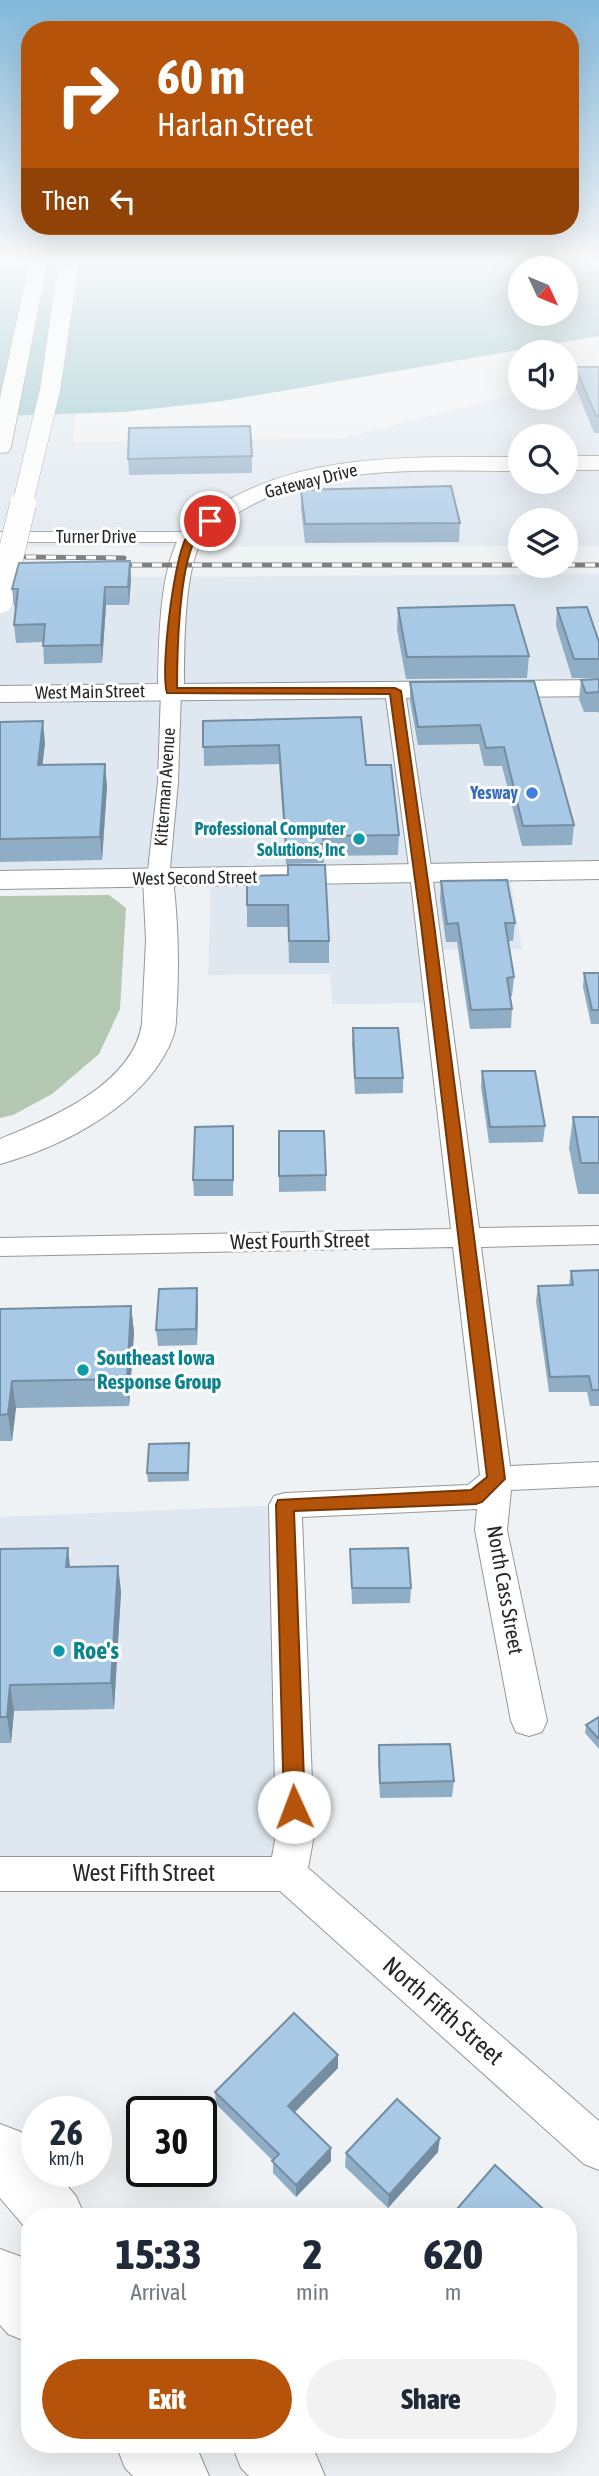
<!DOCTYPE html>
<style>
:root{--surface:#fff;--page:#f2f2f3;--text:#1f2937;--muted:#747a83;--accent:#b45309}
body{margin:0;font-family:"Asap Condensed",sans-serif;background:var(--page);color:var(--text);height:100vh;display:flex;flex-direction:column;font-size:26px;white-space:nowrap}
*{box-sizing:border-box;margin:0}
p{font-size:23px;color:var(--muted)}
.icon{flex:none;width:38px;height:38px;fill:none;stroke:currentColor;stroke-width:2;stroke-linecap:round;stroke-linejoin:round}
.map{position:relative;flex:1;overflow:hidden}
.drawer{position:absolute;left:21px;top:2208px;width:556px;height:245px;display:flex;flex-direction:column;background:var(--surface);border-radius:28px;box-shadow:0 7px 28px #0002}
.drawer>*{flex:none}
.guide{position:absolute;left:21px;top:21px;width:558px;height:214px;border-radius:28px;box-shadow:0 7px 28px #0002;background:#b45309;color:#fff;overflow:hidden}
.needle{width:46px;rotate:134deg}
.controls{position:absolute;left:508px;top:256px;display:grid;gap:14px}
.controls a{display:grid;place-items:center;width:70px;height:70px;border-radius:50%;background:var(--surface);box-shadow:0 7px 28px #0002;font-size:35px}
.speed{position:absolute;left:21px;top:2096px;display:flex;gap:14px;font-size:35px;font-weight:700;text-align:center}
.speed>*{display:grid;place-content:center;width:91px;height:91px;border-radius:50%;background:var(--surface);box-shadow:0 7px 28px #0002;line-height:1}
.speed small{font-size:18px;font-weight:400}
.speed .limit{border:4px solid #111;border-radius:10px;background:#fff;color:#111}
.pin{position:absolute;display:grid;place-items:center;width:60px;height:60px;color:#fff;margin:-30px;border:4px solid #fff;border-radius:50%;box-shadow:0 2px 7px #0007}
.me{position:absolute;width:77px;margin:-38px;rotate:358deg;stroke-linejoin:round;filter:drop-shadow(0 0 5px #0008)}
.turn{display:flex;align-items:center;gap:24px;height:147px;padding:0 21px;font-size:32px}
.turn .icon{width:91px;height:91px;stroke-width:2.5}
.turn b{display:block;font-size:49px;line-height:60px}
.then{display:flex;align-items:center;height:66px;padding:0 21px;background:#0003;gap:14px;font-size:26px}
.eta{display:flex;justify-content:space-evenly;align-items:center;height:119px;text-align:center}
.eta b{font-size:42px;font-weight:800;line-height:49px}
.primary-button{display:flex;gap:14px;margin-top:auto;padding:14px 21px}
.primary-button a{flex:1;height:80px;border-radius:42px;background:var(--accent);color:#fff;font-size:28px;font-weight:800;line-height:80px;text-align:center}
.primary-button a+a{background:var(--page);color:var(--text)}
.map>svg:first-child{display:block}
.built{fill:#dfe8f0;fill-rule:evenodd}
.green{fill:#b3c8b0}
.water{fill:#8abec6;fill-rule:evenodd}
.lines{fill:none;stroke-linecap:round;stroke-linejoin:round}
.street-casing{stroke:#959799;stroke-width:2}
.secondary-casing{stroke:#959799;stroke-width:2}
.highway-casing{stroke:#959799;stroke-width:2}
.street{fill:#fff;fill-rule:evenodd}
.secondary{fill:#fff;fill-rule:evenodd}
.highway{fill:#fff;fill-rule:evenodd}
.rail-casing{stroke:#6c6e6f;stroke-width:5}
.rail{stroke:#fff;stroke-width:3.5;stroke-dasharray:10;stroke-linecap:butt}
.highway-bridge-far1-casing{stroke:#959799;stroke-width:21;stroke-linecap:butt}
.highway-bridge-casing{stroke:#959799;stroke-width:27;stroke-linecap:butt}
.highway-bridge-far1{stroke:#fff;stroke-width:20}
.highway-bridge{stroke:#fff;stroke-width:26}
.wall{fill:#90adc6}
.shaded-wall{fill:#758da1}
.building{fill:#a7c9e6;stroke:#758da1;stroke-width:2}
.route{fill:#b45309;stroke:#753606;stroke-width:2}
.shop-dot{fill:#3f7fe0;stroke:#fff;stroke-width:2.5}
.culture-dot{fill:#0f9aa8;stroke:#fff;stroke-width:2.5}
.labels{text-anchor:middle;stroke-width:6;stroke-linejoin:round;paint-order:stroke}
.far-street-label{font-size:18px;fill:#262728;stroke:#fff}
.far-shop-label{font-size:18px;font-weight:bold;fill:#366cbe;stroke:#fff;text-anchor:end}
.far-culture-label{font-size:18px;font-weight:bold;fill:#0d838f;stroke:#fff;text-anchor:end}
.street-label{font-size:21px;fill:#262728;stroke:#fff}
.culture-label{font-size:21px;font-weight:bold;fill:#0d838f;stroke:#fff;text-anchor:start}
.near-culture-label{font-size:24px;font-weight:bold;fill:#0d838f;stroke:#fff;text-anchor:start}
.near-street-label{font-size:24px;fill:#262728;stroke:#fff}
</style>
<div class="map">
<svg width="599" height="2476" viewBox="0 0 599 2476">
<rect width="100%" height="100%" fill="#eff2f4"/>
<g class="built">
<path d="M599,373V546H565V520H520V546L0,547V416L76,414L73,442L344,438L520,393V397H565V381ZM520,436H565V481H520Z"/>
<path d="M599,574V870L509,871L522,949L431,950L437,1003L333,1004L330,974L208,975L211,879L0,880V578Z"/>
<path d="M285,1505L288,1874H0V1517Z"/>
</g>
<path class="green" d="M109,895L126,908L120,1009L99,1054L52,1094L13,1115L0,1118V896Z"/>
<path class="water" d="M0,260H599V336L223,401L123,412L0,416ZM520,268H565V313H520Z"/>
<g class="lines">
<defs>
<g id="street">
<path d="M0,532H191L200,537L191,542H0Z"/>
<path d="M171,685L181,691L178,782L169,879L166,884H150L147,879L158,782L161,691Z"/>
<path d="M395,685L405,691L432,874L479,1228L599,1226V1244L481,1247L510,1466L599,1462V1486L511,1490L507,1530L547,1721L542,1732L529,1736L516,1732L511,1721L475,1530L477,1509L302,1517L314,1835L308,1868L599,2121V2170L584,2164L280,1891H0V1857H272L276,1835L269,1505L274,1496L285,1493L468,1485L480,1475L453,1247L0,1256V1238L451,1229L410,874L385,691Z"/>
</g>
<g id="secondary">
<rect x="565" y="456" width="34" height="14"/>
<path d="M520,457V471C424,471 312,462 230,518C221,525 207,532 201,542C184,572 184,648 184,684L599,680V696L0,702V686L158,684C159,642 159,575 179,538C186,526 200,518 211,511C300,450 417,458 520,457Z"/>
<path d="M599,861V879L0,889V871Z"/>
</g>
<g id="highway">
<path d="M30,260H48L11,447L8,452L0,453V398Z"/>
<path d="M158,870L169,872L173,879C178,920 179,961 177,1002C176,1012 177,1024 174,1034C151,1102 65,1146 0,1164V1139C50,1119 134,1084 142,1023L146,940L143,879L147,872Z"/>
<path d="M0,2124L21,2132L37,2151V2172H55L76,2196L85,2217H30V2233L0,2198Z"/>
<path d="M0,2249L22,2257L30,2266V2343L8,2334L0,2325Z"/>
<path d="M116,2445H191L199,2453L209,2476H133L125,2468Z"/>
<path d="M232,2445H307L315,2453L325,2476H249L241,2468Z"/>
</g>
</defs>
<use href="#street" class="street-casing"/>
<use href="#secondary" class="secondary-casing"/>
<use href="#highway" class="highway-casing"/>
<use href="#street" class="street"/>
<use href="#secondary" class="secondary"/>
<use href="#highway" class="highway"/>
<defs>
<g id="rail">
<path d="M26,557L124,558"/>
<path d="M112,565H520"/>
<path d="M565,565H599"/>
<path d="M0,566H38"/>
</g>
</defs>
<use href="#rail" class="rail-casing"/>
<use href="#rail" class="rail"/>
<defs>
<path id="highway-bridge-far1" d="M22,506L50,390L69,260"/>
<path id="highway-bridge" d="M0,600L23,504"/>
</defs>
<use href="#highway-bridge-far1" class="highway-bridge-far1-casing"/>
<use href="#highway-bridge" class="highway-bridge-casing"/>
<use href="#highway-bridge-far1" class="highway-bridge-far1"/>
<use href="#highway-bridge" class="highway-bridge"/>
</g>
<g class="wall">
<path d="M575,367H599V433H594L574,383Z"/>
<path d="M252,456V473L129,475L128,459Z"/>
<path d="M301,490L460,523L459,542L305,543L301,508Z"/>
<path d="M130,561L131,579L129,605H106L102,663L44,664L43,642L16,643L14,625L16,607H14L12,589Z"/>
<path d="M398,608L529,656L527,678L406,679L397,630Z"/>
<path d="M557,608L599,642V678H572L556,626Z"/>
<path d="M599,679V713L598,712H584L579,699L581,680Z"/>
<path d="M534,681L574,825L572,845L522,846L502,766H484L479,744L418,745L410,701V682Z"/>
<path d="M203,721L366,765L399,835L398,855L324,856V863L286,864L279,764L204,766Z"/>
<path d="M0,722L45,743L42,765L107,786L102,860L0,862Z"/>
<path d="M288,865L329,941V963H289L288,927H247V876L288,875Z"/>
<path d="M441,881L515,923L513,941H508L514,977L512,996H510L512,1009L511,1028L470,1029L457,942H446L440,899Z"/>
<path d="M584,973H599V1024H591L583,987Z"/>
<path d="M353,1028L403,1078V1093L355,1094L352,1044Z"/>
<path d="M482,1071L545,1126L543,1142L489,1143L481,1087Z"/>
<path d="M573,1117H599V1194H578L569,1148Z"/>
<path d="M279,1131L326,1175V1191L279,1192Z"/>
<path d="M234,1142L233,1196H194L193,1180Z"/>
<path d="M599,1270V1406H590L587,1392H549L536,1301L538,1286L569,1285L571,1271Z"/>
<path d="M198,1304L197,1345L158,1346L156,1330Z"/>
<path d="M131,1306L134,1332L129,1406L16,1408L12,1441H0V1309Z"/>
<path d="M189,1443V1481L148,1482L147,1473Z"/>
<path d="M0,1549L70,1567L118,1566L121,1592L114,1709L14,1711L11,1743H0Z"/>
<path d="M350,1549L411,1588L410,1603L352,1604Z"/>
<path d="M599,1717V1749L585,1733L586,1725Z"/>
<path d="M379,1745L454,1781L452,1797L380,1798L378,1761Z"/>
<path d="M338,2055V2068L294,2113L331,2148V2161L296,2197L273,2173V2161L216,2104L215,2092Z"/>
<path d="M438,2152L388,2208L345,2167L346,2153Z"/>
</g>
<g class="shaded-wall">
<path d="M130,561L131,579L129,605L128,587Z"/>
<path d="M105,587L106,605L102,663L101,645Z"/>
<path d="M43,721L45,743L40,787L38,765Z"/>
<path d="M105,764L107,786L102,860L100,837Z"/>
<path d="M197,1288L198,1304L197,1345L196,1329Z"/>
<path d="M131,1306L134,1332L129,1406L127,1379Z"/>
<path d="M12,1381L16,1408L12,1441L8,1414Z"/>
<path d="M68,1548L71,1575L66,1567Z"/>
<path d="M118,1566L121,1592L114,1709L111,1683Z"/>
<path d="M10,1685L14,1711L11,1743L7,1717Z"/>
<path d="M338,2055V2068L288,2119V2106Z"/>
<path d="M440,2138L438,2152L388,2208L389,2195Z"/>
<path d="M331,2148V2161L296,2197V2185Z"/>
</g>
<g class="building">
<path d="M575,367H599V416H596Z"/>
<path d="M250,426L252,456L128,459L129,428Z"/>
<path d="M451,486L460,523L305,524L301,490Z"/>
<path d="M130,561L128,587H105L101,645L43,646L45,624L14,625L18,589H12L19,563Z"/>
<path d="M514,605L529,656L407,657L398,608Z"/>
<path d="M587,607L599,642V659H574L557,608Z"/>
<path d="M599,679V692L586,693L581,680Z"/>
<path d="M534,681L574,825L523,826L504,747L486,748L480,725L418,727L410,682Z"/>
<path d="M361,717L366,765H391L399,835L323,836L324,844H286L279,745L203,747V721Z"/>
<path d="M43,721L38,765L105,764L100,837L0,839V722Z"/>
<path d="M288,865H325L329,941H289L288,905H247V876L288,875Z"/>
<path d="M507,880L515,923H505L514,977L507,978L512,1009L471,1010L458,923L447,924L441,881Z"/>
<path d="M584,973H599V1010H592Z"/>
<path d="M353,1028H398L403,1078H355Z"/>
<path d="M482,1071H535L545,1126L490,1127Z"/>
<path d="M573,1117H599V1163H581Z"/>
<path d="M233,1126V1180H193L195,1127Z"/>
<path d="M279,1131H324L326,1175L279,1176Z"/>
<path d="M599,1270V1390H592L589,1376L550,1377L538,1286L573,1285L571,1271Z"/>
<path d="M197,1288L196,1329L156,1330L159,1289Z"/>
<path d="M131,1306L127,1379L12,1381L8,1414L0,1415V1309Z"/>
<path d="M189,1443L188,1473H147L149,1444Z"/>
<path d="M68,1548L66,1567L118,1566L111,1683L10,1685L7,1717H0V1549Z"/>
<path d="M408,1548L411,1588H352L350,1549Z"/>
<path d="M599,1717V1739L586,1725Z"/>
<path d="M450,1744L454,1781L380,1783L379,1745Z"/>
<path d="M294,2013L338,2055L288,2106L331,2148L296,2185L272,2161L279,2154L215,2092Z"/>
<path d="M397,2099L440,2138L389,2195L346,2153Z"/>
<path d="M495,2165L552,2217H450Z"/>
</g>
<linearGradient id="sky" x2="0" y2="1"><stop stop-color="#82b8da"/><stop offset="0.43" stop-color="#f8f9fa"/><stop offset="1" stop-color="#f8f9fa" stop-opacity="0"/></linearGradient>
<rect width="599" height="607" fill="url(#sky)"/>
<path class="route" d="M206,519L215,521C209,528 199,533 195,540C179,569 177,653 177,688H395L401,691L434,924L505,1479L482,1502L476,1504L294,1511L305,1807L302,1814L294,1816L287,1814L284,1807L276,1505L278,1500L471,1490L487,1477L421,924L390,694L167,693C160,670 174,559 186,538C190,530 200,525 206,519Z"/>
<circle class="shop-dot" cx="532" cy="793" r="7"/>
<g class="culture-dot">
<circle cx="359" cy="839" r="7"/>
<circle cx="83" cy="1370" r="7"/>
<circle cx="59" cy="1651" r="7"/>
</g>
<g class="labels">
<g class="far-street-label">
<text transform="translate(311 481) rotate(-14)" y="6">Gateway Drive</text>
<text x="96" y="543">Turner Drive</text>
<text transform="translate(90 692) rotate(-1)" y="6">West Main Street</text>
<text transform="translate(165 787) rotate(-86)" y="6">Kitterman Avenue</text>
<text transform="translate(195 878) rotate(-1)" y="6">West Second Street</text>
</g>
<g class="far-shop-label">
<text x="518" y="799">Yesway</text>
</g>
<g class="far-culture-label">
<text x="345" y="835">Professional Computer<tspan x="345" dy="21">Solutions, Inc</tspan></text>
</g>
<g class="street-label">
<text transform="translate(300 1241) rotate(-1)" y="7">West Fourth Street</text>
<text transform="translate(505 1590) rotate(80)" y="7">North Cass Street</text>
</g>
<g class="culture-label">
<text x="97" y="1365">Southeast Iowa<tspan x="97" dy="24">Response Group</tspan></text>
</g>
<g class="near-culture-label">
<text x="73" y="1659">Roe's</text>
</g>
<g class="near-street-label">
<text x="144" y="1881">West Fifth Street</text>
<text transform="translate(443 2011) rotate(41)" y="8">North Fifth Street</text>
</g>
</g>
</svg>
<div class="controls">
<a><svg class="needle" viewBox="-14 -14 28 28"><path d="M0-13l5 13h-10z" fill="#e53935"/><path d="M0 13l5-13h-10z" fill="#747a83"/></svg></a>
<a><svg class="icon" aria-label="sound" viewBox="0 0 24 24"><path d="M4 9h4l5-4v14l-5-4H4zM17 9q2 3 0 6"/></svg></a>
<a><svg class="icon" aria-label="search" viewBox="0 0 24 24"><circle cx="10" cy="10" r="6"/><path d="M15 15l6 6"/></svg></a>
<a><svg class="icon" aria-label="layers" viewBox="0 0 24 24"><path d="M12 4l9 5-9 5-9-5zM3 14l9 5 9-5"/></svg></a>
</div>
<div class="speed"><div>26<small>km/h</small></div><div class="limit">30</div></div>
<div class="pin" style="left:210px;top:521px;background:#d93025"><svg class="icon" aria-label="arrive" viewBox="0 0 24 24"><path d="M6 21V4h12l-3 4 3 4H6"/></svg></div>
<svg class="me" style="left:294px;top:1807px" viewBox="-20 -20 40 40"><circle r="19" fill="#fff"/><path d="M0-13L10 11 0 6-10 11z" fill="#b45309"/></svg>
<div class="guide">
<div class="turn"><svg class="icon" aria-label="right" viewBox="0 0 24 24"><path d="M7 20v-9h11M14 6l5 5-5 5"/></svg><div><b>60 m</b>Harlan Street</div></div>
<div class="then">Then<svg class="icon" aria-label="left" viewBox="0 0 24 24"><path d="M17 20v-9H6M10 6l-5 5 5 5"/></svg></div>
</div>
<section class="drawer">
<div class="eta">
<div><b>15:33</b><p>Arrival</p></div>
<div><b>2</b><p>min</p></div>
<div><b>620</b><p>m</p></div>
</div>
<div class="primary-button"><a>Exit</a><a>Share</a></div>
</section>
</div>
